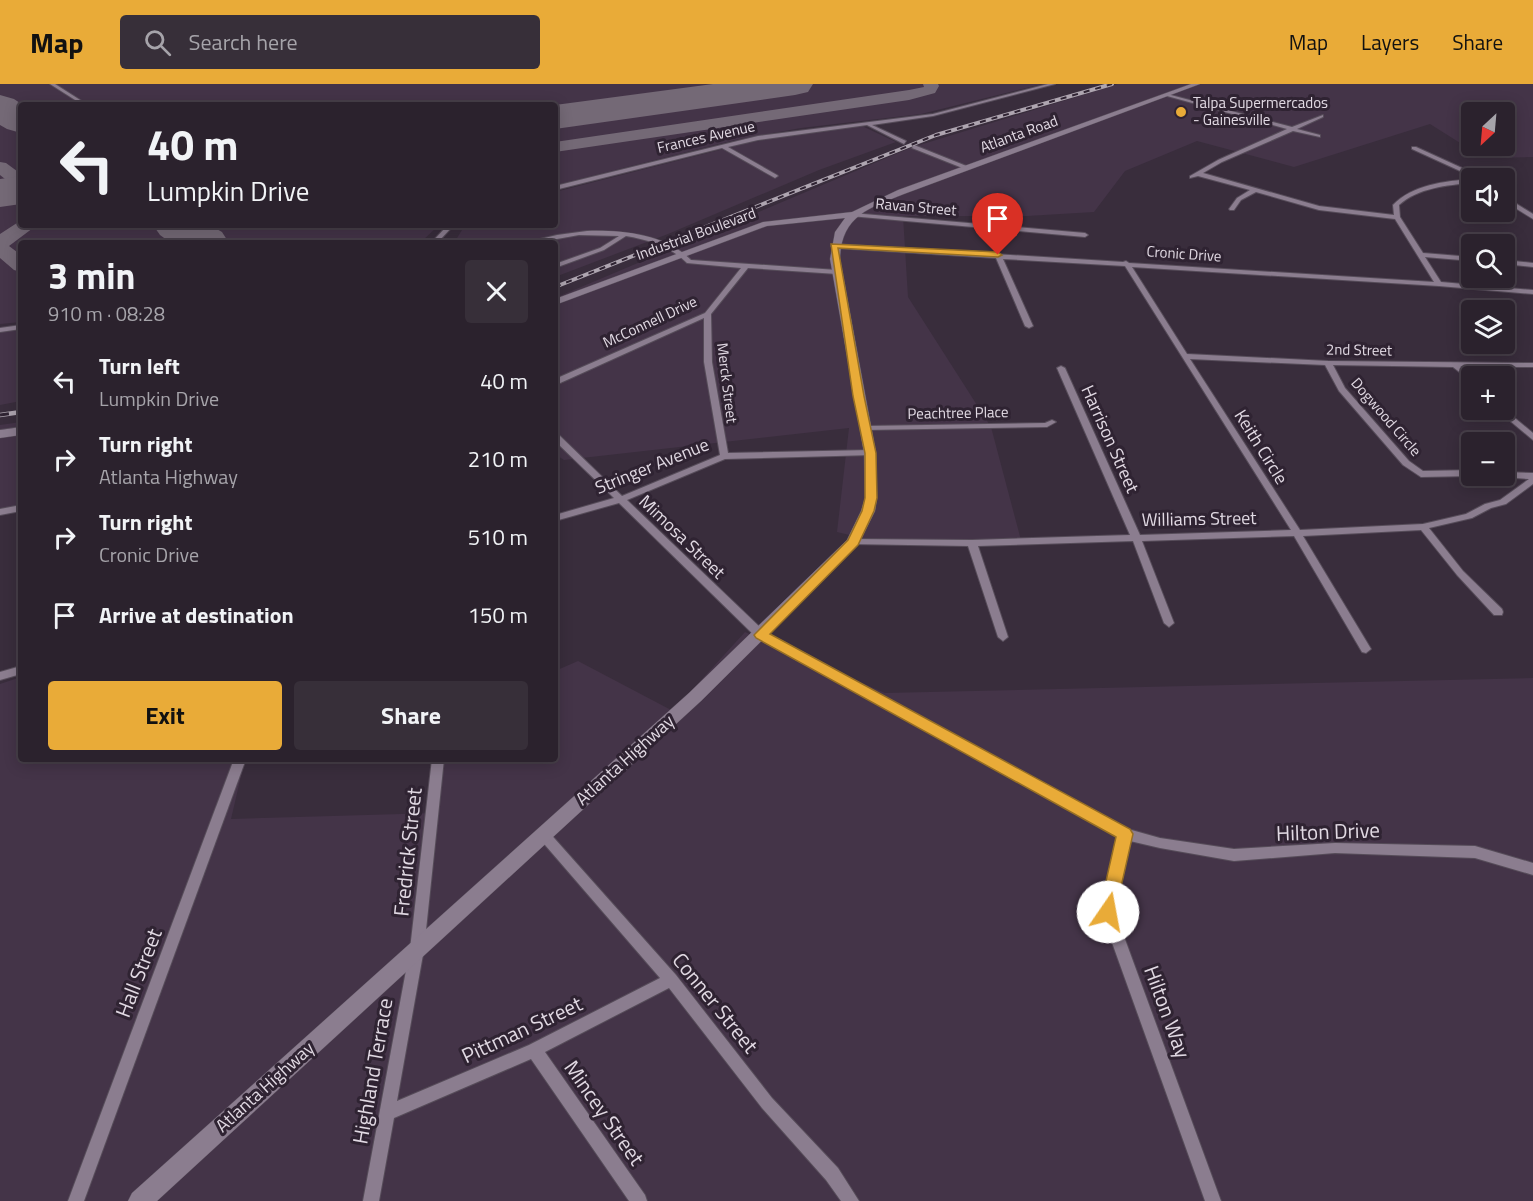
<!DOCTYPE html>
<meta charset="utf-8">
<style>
:root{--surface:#2b222d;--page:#372f39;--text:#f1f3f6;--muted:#a6a4aa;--line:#473f49;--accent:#e9ab38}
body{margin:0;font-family:"Titillium Web",sans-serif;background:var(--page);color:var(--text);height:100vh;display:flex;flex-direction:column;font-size:22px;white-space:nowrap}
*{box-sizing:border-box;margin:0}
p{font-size:20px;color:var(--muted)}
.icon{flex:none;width:33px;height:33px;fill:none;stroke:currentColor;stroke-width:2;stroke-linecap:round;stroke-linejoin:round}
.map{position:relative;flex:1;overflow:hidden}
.details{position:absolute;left:18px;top:156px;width:540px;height:522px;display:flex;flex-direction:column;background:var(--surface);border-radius:6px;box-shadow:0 3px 15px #0003,0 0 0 2px var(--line)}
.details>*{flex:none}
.banner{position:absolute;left:18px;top:18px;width:540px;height:126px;border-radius:6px;box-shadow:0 3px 15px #0003,0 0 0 2px var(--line);background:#2b222d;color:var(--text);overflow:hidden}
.needle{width:39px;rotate:206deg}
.buttons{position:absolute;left:1461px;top:18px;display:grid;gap:12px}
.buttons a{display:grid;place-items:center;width:54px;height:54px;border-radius:6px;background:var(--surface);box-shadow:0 3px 15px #0003,0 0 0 2px var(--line);font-size:30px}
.pin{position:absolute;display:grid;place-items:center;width:51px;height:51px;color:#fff;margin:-62px -26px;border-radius:50% 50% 50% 0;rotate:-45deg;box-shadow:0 0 6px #0007}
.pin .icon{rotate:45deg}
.me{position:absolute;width:66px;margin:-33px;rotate:12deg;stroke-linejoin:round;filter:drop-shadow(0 0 4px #0008)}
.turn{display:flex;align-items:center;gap:21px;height:126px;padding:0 30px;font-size:27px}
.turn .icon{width:78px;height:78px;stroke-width:2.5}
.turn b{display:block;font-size:42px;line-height:51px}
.round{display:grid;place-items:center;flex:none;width:63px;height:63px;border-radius:6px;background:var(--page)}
.headline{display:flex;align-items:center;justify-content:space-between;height:102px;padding:0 30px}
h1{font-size:36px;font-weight:700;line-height:45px}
.cta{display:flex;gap:12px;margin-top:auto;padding:12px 30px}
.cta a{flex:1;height:69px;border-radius:6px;background:var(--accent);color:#111;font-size:24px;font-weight:700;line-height:69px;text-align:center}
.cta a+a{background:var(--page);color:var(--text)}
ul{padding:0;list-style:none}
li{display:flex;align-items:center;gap:18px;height:78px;padding:0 30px}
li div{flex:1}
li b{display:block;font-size:22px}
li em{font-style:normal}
header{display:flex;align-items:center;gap:36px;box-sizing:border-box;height:84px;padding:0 30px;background:var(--accent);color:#111}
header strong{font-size:28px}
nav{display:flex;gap:33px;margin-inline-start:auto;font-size:21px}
.search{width:420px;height:54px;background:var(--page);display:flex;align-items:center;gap:15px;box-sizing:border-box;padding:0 21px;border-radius:6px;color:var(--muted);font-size:22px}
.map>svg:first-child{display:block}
.built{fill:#443448;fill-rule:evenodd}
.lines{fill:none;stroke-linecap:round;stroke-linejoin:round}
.taxiway{fill:#746976;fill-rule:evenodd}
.runway{fill:#746976;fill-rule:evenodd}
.street-casing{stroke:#564c59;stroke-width:2}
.secondary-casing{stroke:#564c59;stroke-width:1}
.street{fill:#8b7d8f;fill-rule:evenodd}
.secondary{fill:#8b7d8f;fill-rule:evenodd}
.rail-far1-casing{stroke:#aea5b0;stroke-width:4}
.rail-casing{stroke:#aea5b0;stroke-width:4.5}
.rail-far1{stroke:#2f2332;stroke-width:2;stroke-dasharray:6;stroke-linecap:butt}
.rail{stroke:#2f2332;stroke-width:3;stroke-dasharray:9;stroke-linecap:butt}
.route{fill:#e9ab38;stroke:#976f24;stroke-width:1.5}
.poi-dot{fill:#e9ab38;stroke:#2f2332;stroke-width:2}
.labels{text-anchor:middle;stroke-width:6;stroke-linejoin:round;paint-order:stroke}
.far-poi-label{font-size:15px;fill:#e1d9e3;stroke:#2f2332;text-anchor:start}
.far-street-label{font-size:15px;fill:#e1d9e3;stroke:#2f2332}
.street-label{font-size:18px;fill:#e1d9e3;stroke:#2f2332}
.near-street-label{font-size:21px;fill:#e1d9e3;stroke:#2f2332}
</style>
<header>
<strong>Map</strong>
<div class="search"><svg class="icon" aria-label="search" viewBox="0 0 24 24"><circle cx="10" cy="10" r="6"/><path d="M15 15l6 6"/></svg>Search here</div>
<nav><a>Map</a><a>Layers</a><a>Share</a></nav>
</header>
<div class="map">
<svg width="1533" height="1117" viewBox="0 0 1533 1117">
<rect width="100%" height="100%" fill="#392d3c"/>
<g class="built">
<path d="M0,0H1042L921,30L801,44L735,56L555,101V21H21V141H439L420,159H21V238L0,240Z"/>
<path d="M1118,0H1533V73L1484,74L1430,40L1294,83L1197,57L1125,87L1094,128L1027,132H903L908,213L991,343L1022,460L879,458L837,448L849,344L564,376L555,370V214L910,64ZM1472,28H1504V62H1472Z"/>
<path d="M862,42L896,58L819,86L668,150L555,193V159H454L465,141H555V108L743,60L801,49Z"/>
<path d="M21,246V317L0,321V248Z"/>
<path d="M21,338V423L0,427V341Z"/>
<path d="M745,548L885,609L1533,594V1117H0V600L21,593V675H245L231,735L436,729L442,675H555V587L578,577L673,627Z"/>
</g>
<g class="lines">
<g class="taxiway">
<path d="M923,0H938L939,2L935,9L909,16L555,68V58L909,6L924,3Z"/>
<path d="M0,78L6,79L21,90V104L15,103L0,91Z"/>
<path d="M20,137L21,141H37L9,162L21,171V188L14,186L0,174V150Z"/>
</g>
<g class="runway">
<path d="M713,0H813L808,8L795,11L555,45V21Z"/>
<path d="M0,11L14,15L23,21H21V49L7,45L0,41Z"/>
<path d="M21,92V120L0,123V95Z"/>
<path d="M153,141H210L222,148L229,159H171L160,151Z"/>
</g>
<defs>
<g id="street">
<path d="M50,0H55L88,21H83Z"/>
<path d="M1048,0H1055L933,32L872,41L906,57L904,60L867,41L758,56L728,63L777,91L778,92L775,94L722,64L555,106V102L758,52L933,30Z"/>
<path d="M1167,10L1292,43L1323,31V33L1297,45L1320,51V53L1293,47L1222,78L1203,89L1319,122L1394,131L1393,121C1412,101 1445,97 1472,95V99C1447,101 1418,104 1399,121L1400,133L1423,169L1472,173V177L1425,173L1441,198L1533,206V210L1439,202L1132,183L1187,270L1328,277L1533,279V283H1462L1473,292L1472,298L1453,283L1333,281L1345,304L1409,377L1423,387L1472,386V392L1421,393L1403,381L1339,307L1325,281L1190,275L1300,446L1423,440L1466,430L1485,420L1500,416L1529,395L1501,393L1500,392H1504V388L1533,389V400L1506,420L1491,424L1472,434L1429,444L1463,487L1502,525L1503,528L1502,531H1494L1457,491L1421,446L1303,452L1371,565L1366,569L1362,568L1294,452L1142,457L1174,539L1169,543L1164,539L1133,457L978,462L1008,553L1003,557L998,553L968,462L850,460L848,458L853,455L972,456L1130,451L1057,284L1061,282L1065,284L1140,451L1291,446L1125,182L1003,175L1033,242L1029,244L1025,242L996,174L834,164L831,162L834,160L1123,178L1126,177L1129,179L1434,198L1395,135L1319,126L1256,108L1241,116L1234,126H1230L1229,125L1237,114L1250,106L1198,92L1190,94V92L1218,76L1287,45L1167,12Z"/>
<path d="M914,61L969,83L970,84L965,85L912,64Z"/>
<path d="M1412,63H1416L1462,84L1477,94L1472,95L1458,86L1412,65Z"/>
<path d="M1504,112L1533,130V135L1504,117Z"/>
<path d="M852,129L1085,149L1088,151L1085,153L850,132L849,131Z"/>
<path d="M448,141H454L437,159H431Z"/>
<path d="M513,141H537L538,142C533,145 518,144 513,141Z"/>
<path d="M587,147C623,146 665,150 691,176L837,186L840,188L837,190L748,184L711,230L712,278L728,369L870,366L874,369L873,371L725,375L627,416L765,548L1128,745L1160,754L1234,765L1335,759L1475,762L1533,779V791L1475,774L1335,769L1234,777L1160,764L1130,757L1115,828L1221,1117H1205L1101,828L1118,752L757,554L619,419L555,437V431L614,414L555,357V349L558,350L622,412L720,371L704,278V234L558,300H555V295L705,229L741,184L687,179C670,162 649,156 626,152L604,166L555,184V180L600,164L619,152L579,151L535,159H523L557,151Z"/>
<path d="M1504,176L1533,179V183L1504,180Z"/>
<path d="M21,241V245L0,248V244Z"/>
<path d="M1504,325L1533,349V356L1497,326Z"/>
<path d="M1052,336L1056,338L1047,343L865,346L861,344L865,342L1045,339Z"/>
<path d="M21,421V427L0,431V425Z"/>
<path d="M21,582V590L0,596V588Z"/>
<path d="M234,675H246L84,1117H68Z"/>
<path d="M432,675H444L424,865L397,1017L529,961L660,894L539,754L537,750L539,746L543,745L547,746L676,891L772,1014L838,1084L859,1117H841L826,1096L762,1024L669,904L545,968L645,1111L647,1117H629L531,975L394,1034L379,1117H363L410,865Z"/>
</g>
<g id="secondary">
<path d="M1191,0H1200L904,110C869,124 841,132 840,175L876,369L877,414L875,427L858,461L701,617L157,1117H128L132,1109L689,609L847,456L861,427L865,414L864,369L830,175L835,148L845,134L767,142L555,221V215L763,138L852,128L898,106Z"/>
<path d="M21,343V351L0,354V346Z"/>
</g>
</defs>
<use href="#street" class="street-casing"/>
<use href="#secondary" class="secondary-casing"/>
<use href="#street" class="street"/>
<use href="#secondary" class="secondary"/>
<defs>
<path id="rail-far1" d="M555,203L936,51L1112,0"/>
<path id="rail" d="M0,331L21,328"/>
</defs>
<use href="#rail-far1" class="rail-far1-casing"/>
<use href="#rail" class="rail-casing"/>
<use href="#rail-far1" class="rail-far1"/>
<use href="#rail" class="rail"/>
</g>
<path class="route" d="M831,160L998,168L1002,171L998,173L838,164L864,312L876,369L877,414L874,427L858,461L770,550L1130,745L1133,750L1114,834L1108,836L1102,834L1099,828L1116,753L756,554L754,551L848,456L862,427L865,414V369L853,312Z"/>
<circle class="poi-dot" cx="1181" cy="28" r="6"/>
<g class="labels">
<g class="far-poi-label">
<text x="1193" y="24">Talpa Supermercados<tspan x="1193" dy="17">- Gainesville</tspan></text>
</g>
<g class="far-street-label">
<text transform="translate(1019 50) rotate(-20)" y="5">Atlanta Road</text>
<text transform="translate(706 53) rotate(-13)" y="5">Frances Avenue</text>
<text transform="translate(916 123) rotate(5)" y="5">Ravan Street</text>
<text transform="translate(696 150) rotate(-20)" y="5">Industrial Boulevard</text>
<text transform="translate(1184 170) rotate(4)" y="5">Cronic Drive</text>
<text transform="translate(650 238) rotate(-25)" y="5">McConnell Drive</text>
<text transform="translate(1359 266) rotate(1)" y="5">2nd Street</text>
<text transform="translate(727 299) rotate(83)" y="5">Merck Street</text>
<text transform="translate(958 329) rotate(-1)" y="5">Peachtree Place</text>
<text transform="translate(1386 333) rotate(49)" y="5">Dogwood Circle</text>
</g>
<g class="street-label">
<text transform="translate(1110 355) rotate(66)" y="6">Harrison Street</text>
<text transform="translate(1261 363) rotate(58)" y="6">Keith Circle</text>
<text transform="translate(652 382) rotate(-22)" y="6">Stringer Avenue</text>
<text transform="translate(1199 435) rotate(-1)" y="6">Williams Street</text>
<text transform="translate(682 453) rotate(44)" y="6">Mimosa Street</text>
<text transform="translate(625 676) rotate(-42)" y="6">Atlanta Highway</text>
<text transform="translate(265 1003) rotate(-42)" y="6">Atlanta Highway</text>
</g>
<g class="near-street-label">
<text transform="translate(1328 748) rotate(-2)" y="7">Hilton Drive</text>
<text transform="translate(408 768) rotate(-84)" y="7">Fredrick Street</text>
<text transform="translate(139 889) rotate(-69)" y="7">Hall Street</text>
<text transform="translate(715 919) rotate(51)" y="7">Conner Street</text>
<text transform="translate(1167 928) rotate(70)" y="7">Hilton Way</text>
<text transform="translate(522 946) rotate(-25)" y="7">Pittman Street</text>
<text transform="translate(373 987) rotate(-80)" y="7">Highland Terrace</text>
<text transform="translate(604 1029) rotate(55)" y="7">Mincey Street</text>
</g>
</g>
</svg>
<div class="buttons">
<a><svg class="needle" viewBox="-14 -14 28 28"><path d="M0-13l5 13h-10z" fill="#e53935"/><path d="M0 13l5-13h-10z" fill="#a6a4aa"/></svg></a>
<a><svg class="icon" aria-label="sound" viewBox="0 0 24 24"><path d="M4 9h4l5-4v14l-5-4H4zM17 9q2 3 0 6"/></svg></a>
<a><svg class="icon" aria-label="search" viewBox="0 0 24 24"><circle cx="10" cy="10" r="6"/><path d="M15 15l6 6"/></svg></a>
<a><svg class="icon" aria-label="layers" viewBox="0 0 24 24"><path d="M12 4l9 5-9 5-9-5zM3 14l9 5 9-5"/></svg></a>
<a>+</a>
<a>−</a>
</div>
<div class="pin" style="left:998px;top:171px;background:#d93025"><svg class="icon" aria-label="arrive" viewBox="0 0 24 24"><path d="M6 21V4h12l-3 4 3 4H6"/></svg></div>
<svg class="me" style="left:1108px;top:828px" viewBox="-20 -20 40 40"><circle r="19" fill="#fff"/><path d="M0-13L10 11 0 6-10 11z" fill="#e9ab38"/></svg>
<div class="banner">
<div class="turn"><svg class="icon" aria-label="left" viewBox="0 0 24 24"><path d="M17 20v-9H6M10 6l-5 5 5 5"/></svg><div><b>40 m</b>Lumpkin Drive</div></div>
</div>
<section class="details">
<div class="headline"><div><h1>3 min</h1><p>910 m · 08:28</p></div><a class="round"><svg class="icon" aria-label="close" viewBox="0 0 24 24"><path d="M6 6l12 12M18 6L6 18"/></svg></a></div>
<ul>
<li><svg class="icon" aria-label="left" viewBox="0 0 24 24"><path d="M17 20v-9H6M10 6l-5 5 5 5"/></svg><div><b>Turn left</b><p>Lumpkin Drive</p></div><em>40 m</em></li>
<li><svg class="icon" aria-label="right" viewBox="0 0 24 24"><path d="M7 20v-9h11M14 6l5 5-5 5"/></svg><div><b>Turn right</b><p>Atlanta Highway</p></div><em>210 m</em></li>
<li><svg class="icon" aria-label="right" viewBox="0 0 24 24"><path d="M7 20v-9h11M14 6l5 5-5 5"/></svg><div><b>Turn right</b><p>Cronic Drive</p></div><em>510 m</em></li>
<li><svg class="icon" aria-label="arrive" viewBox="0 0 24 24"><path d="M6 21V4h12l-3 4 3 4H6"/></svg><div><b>Arrive at destination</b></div><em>150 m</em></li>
</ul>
<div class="cta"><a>Exit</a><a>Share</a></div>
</section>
</div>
